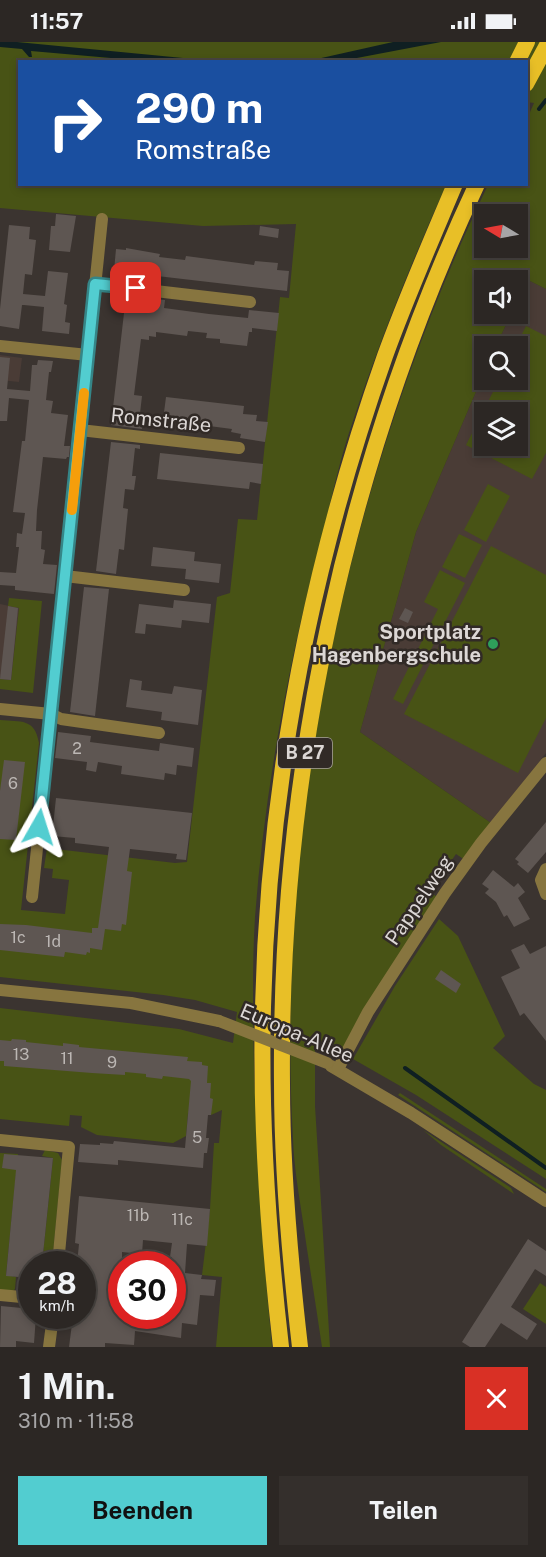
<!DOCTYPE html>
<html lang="de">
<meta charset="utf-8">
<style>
:root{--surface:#2c2724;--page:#342f2c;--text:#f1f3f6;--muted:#a6a5a6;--line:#484441;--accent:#52cdd0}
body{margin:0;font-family:"Public Sans",sans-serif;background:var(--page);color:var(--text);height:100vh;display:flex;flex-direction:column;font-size:22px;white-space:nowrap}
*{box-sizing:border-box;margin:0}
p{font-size:20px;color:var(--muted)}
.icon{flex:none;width:33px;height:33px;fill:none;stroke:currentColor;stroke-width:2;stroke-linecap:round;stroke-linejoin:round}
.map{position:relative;height:1305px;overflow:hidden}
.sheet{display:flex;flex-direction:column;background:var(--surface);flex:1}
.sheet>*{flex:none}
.guide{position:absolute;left:18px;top:18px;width:510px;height:126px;border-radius:0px;box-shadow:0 3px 9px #0003,0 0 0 2px var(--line);background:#1a4fa0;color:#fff;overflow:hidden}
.needle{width:39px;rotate:280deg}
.fabs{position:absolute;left:474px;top:162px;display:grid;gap:12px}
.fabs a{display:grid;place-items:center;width:54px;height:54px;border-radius:0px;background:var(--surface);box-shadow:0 3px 9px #0003,0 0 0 2px var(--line);font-size:30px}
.speed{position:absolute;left:18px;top:1209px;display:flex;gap:12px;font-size:30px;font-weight:700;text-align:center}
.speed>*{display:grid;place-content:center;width:78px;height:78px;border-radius:50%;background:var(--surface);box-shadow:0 3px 9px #0003,0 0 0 2px var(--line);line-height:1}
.speed small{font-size:15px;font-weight:400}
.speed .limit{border:9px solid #d22;background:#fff;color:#111}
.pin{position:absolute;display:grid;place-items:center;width:51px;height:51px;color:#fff;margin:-26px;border-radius:12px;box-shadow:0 3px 9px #0006}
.me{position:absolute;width:66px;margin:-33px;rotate:6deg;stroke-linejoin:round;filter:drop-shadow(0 0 4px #0008)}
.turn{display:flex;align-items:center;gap:21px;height:126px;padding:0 18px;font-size:27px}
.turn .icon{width:78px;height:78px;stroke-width:2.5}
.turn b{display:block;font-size:42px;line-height:51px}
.round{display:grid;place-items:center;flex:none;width:63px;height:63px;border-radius:0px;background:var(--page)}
.headline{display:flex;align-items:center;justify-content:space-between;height:102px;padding:0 18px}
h1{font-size:36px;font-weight:700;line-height:45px}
.button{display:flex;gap:12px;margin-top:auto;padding:12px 18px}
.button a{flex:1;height:69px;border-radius:0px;background:var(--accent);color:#111;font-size:24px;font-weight:700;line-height:69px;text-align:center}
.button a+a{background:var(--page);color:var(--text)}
.status{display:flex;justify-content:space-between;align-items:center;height:42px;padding:0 30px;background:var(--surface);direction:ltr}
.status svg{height:16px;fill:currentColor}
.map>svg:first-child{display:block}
.built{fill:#4a3c36;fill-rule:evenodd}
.green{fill:#485315;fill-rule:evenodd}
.water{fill:#0f1f22}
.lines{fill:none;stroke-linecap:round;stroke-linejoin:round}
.stream{stroke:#0f1f22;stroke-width:4}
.building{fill:#5e5652;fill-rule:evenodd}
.minor{stroke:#87753f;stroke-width:12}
.trunk{stroke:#e8bf27;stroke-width:16}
.minor-bridge{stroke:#87753f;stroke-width:12}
.route-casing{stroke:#358587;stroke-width:15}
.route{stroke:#52cdd0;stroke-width:10}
.slow{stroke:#f59e0b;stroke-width:10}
.leisure-dot{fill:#2e9e5b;stroke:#312a26;stroke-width:2}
.labels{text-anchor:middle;stroke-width:5;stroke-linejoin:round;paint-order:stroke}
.number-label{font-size:16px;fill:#bcb7b4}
.shield{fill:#312a26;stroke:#a9a3a0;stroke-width:1.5}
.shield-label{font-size:18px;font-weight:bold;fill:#dcd7d5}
.street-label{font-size:20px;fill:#dcd7d5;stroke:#312a26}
.poi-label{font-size:20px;font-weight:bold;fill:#dcd7d5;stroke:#312a26;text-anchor:end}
</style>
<div class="status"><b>11:57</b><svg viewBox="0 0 49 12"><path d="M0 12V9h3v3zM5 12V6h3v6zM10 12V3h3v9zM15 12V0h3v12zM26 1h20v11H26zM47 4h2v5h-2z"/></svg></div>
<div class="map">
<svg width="546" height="1305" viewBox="0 0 546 1305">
<rect width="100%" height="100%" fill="#3b3430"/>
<g class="built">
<path d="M526,237L546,247V711L491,781L360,690L416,490L484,331V338H518V304H496L511,272H518V256ZM484,370H518V404H484Z"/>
<path d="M0,313L22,316L19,340L0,338Z"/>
<path d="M0,562L19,566L11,638L0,637Z"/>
</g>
<g class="green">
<path d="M0,0H546V247L526,237L518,256V238H484V272H511L496,304H484V331L416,490L360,690L491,781L465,818L456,812L430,849L438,856L341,1010L315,999V1064L330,1305H322C316,1263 309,1222 303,1180C299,1153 294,1125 293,1097C275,773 348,435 488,143L526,142L527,77L534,61L527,60L526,20H20V142L446,143C411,221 379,300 352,382C340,416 333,451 324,486C290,613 265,743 255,875C252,924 253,975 254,1024C257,1118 263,1212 272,1305H216L222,1235L202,1233L210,1167L214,1101H219L222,1068L211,1073L188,1071L186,1094L173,1101L97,1093L81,1085L82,1074L70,1073L69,1084L0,1077V966L179,987L233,1001L237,970L195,958L163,953L0,935V678C21,680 35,676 39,701L21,868L65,872L69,838L52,836L53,827L44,826L47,806L175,821L187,820L217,555L230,551L238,477L257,478L280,255L289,256L296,182L203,184L0,166ZM484,172H518V206H484Z"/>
<path d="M526,284L546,294V411L532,437L466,403L499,338H518L516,304ZM484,370H518V404H484Z"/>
<path d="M488,442L510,454L486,500L464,488Z"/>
<path d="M459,492L482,503L465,536L442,525Z"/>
<path d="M491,504L546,533V676L518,731L404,672Z"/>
<path d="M440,528L465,541L403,662L393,657L438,567L424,560Z"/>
<path d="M9,556L42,559L33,651L0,647V637L11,638L19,566L8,564Z"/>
<path d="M439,877L458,894L505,994L493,1006L534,1042L546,1048V1137L416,1053L353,1017L395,944Z"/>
<path d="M400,1051L546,1147V1150L398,1053Z"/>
<path d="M423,1088L511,1146L514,1152L441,1103Z"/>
<path d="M45,1108L58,1111L62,1118L52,1222H42L53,1116L42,1114Z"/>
<path d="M0,1111L18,1112L6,1233L16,1235L15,1247L13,1249L0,1248Z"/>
<path d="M540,1241L546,1245V1282L523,1267Z"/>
</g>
<g class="water">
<path d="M0,0H17L214,19H145L31,9L32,15H29L22,7L0,5Z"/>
<path d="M393,0H441L341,19H308Z"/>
</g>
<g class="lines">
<g class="stream">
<path d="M539,67L546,58"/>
<path d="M405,1026L546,1126"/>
</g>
</g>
<g class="building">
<path d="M56,172L76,174L70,210L49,208L51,184H55Z"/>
<path d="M9,183L30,185L29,197L36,198L32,233L25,232L23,252L45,254L48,229L68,231L64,262L67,263L65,280L70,281L69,292L42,289L44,265L24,263H22L19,287L0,284V267Z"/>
<path d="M260,184L279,187L278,196L259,193Z"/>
<path d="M126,206L160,212L159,215L185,218L186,214L254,223L255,219L278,221L277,228L289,229L287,249L114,229L116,207L126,208Z"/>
<path d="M126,254L165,258L164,266L209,272L248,276L249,268L279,271L277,289L252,286V290H249L247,304L220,301V297L206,296L207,291L188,289L187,294L156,290V295L149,294V298L141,297L134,353L142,354L139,380H143L142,387L111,383Z"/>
<path d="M0,315L10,316L7,347L30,349L32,323H37L38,318L53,319L51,330H49L46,358L53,359L51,371L68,373L64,404H70L69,415H67L66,417L43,415L37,468L36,489H42L41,507L45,508L43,522L57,523L54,552L15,548V544L0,543V530L16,531L19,505H16L17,491L22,492L25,471L13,470L22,399H25L29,358L9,356L7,379H0Z"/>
<path d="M166,355L244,364L243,372L257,373L256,379L268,380L265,400L240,396L241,392L231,390L232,387L163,378Z"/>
<path d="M111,400L140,403V407L135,406L132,434H136L134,448L125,447L123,466L128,467L127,477L124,508L119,507L116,532L96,529Z"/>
<path d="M160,411L263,422L261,442L250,440L249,447L157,437Z"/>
<path d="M153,505L195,510L194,519L221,522L219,541L185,537L186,527L151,524Z"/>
<path d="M84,545L109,547L95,674L70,670Z"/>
<path d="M174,558L211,562L209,581L182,578L181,586L146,582L145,592L135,591L139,562L173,566Z"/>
<path d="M8,564L18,566L11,638L0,637Z"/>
<path d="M405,566L413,570L408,581L399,577Z"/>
<path d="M130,637L142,639L141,648L172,652L174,644L202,648L198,683L161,678L162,670L126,665Z"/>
<path d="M58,690L91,694L90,700L159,709L160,701L194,706L192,725L177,723L176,733L165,731L164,738L121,732L122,724L98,720L96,730L86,728L87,720L55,716Z"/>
<path d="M4,718L25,720L16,798L0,797V749Z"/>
<path d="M56,756L192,771L186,818L176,817L177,812L130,807L127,829L132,830L126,883L122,882L121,889L105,887L102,908L90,906V911L87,910L86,913L65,910L64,915L0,908V882L26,883L92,891V886H98L109,805L75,801V796L52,794Z"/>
<path d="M546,780V810L528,831L517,822L519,820L515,817Z"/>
<path d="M493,828L514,845L518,841L525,850L518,856L530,877L514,885L507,873L504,875L496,860L485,851L489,847L482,842Z"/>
<path d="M524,902L530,912L546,904V999L524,971L520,974L501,935L520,926L511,908Z"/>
<path d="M441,928L461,942L456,951L435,937Z"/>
<path d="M12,997L26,998V1000L63,1004V1001L79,1003V1005L188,1015L187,1019L202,1020V1023L208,1024L207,1041H211L210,1056L213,1057L211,1073H208L206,1096H209L207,1111H204L203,1126L118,1118V1123L78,1120L80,1102L100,1103V1101L113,1102L114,1099L185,1106L191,1039L189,1037L163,1034L162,1037L146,1035V1032L125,1030V1033L92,1031L4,1024V1019H0V998L11,999Z"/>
<path d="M4,1112L53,1116L42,1222H32V1236L6,1234L16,1128L2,1126Z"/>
<path d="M79,1154L210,1167L207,1204L187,1202L185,1231L202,1233L201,1237L216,1238L214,1254L200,1253L197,1283L182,1281L181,1296L135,1289L134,1303L105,1301V1305H69L73,1274H82V1222H77L79,1202L75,1201ZM143,1198L172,1201L170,1215H172V1274H161L160,1280L136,1278V1274H122V1210L142,1212Z"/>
<path d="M528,1197L546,1209V1234L535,1227L511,1265L537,1282L527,1298L501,1281L485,1305H470L462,1300Z"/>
<path d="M1,1264L32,1267V1274H36L34,1301L16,1299V1305H0Z"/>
</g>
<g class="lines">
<g class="minor">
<path d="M95,242L250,260"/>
<path d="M0,304L88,313"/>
<path d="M80,388L239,406"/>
<path d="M65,534L184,548"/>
<path d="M0,667L51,672L61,677L159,691"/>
<path d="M546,827L541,838L546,852"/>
<path d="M32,855L102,177"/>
<path d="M0,948L131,961L219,979"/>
<path d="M331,1024L411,1071L546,1159"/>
<path d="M338,1027L368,970L445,851L481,801L546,721"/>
<path d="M0,1098L69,1105L58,1222"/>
<path d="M0,1253L32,1256"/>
<path d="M49,1305L53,1274"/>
</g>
<g class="trunk">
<path d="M517,20L527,0"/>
<path d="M526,42L546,5"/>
<path d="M281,1305C268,1192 260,1079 263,965C268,743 311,523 385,314C406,256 431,199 455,142"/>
<path d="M300,1305C290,1218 282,1130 282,1042C279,732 345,424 477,142"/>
</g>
<path class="minor-bridge" d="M219,979L327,1021"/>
</g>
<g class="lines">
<defs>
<path id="route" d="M39,785L95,242L136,246"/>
</defs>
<use href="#route" class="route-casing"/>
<use href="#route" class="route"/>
<path class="slow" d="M72,468L84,351"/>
</g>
<circle class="leisure-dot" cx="493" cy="602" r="6"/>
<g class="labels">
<g class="number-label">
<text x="77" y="712">2</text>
<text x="13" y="747">6</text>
<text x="18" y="901">1c</text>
<text x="53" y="905">1d</text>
<text x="21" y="1018">13</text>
<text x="67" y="1022">11</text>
<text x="112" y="1026">9</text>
<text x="197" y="1101">5</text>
<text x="138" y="1179">11b</text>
<text x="182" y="1183">11c</text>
</g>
<rect class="shield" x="278" y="696" width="54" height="30" rx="4.5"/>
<g class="shield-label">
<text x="305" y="717">B 27</text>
</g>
<g class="street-label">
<text transform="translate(161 378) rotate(6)" y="7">Romstraße</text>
<text transform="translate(419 858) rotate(-56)" y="7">Pappelweg</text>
<text transform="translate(297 991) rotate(23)" y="7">Europa-Allee</text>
</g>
<g class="poi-label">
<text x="481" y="597">Sportplatz<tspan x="481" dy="23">Hagenbergschule</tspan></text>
</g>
</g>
</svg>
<div class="fabs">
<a><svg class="needle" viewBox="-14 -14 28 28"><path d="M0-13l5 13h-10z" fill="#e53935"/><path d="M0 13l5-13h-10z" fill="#a6a5a6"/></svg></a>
<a><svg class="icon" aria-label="sound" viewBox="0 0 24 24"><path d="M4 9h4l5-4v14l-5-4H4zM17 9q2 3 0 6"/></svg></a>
<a><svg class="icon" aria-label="search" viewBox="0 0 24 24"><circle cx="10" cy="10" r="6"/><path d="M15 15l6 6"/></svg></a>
<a><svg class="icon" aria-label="layers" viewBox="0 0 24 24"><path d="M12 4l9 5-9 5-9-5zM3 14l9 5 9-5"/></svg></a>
</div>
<div class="speed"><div>28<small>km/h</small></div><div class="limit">30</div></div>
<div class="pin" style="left:136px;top:246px;background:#d93025"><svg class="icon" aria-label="arrive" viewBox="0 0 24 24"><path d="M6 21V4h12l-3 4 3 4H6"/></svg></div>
<svg class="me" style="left:39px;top:785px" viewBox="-20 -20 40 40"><path d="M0-17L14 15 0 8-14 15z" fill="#52cdd0" stroke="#fff" stroke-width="4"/></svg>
<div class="guide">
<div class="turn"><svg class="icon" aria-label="right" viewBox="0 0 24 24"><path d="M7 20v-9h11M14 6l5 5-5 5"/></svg><div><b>290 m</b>Romstraße</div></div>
</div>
</div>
<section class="sheet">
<div class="headline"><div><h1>1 Min.</h1><p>310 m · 11:58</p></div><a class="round" style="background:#d93025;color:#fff"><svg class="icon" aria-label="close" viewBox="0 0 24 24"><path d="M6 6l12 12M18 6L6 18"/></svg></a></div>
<div class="button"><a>Beenden</a><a>Teilen</a></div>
</section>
